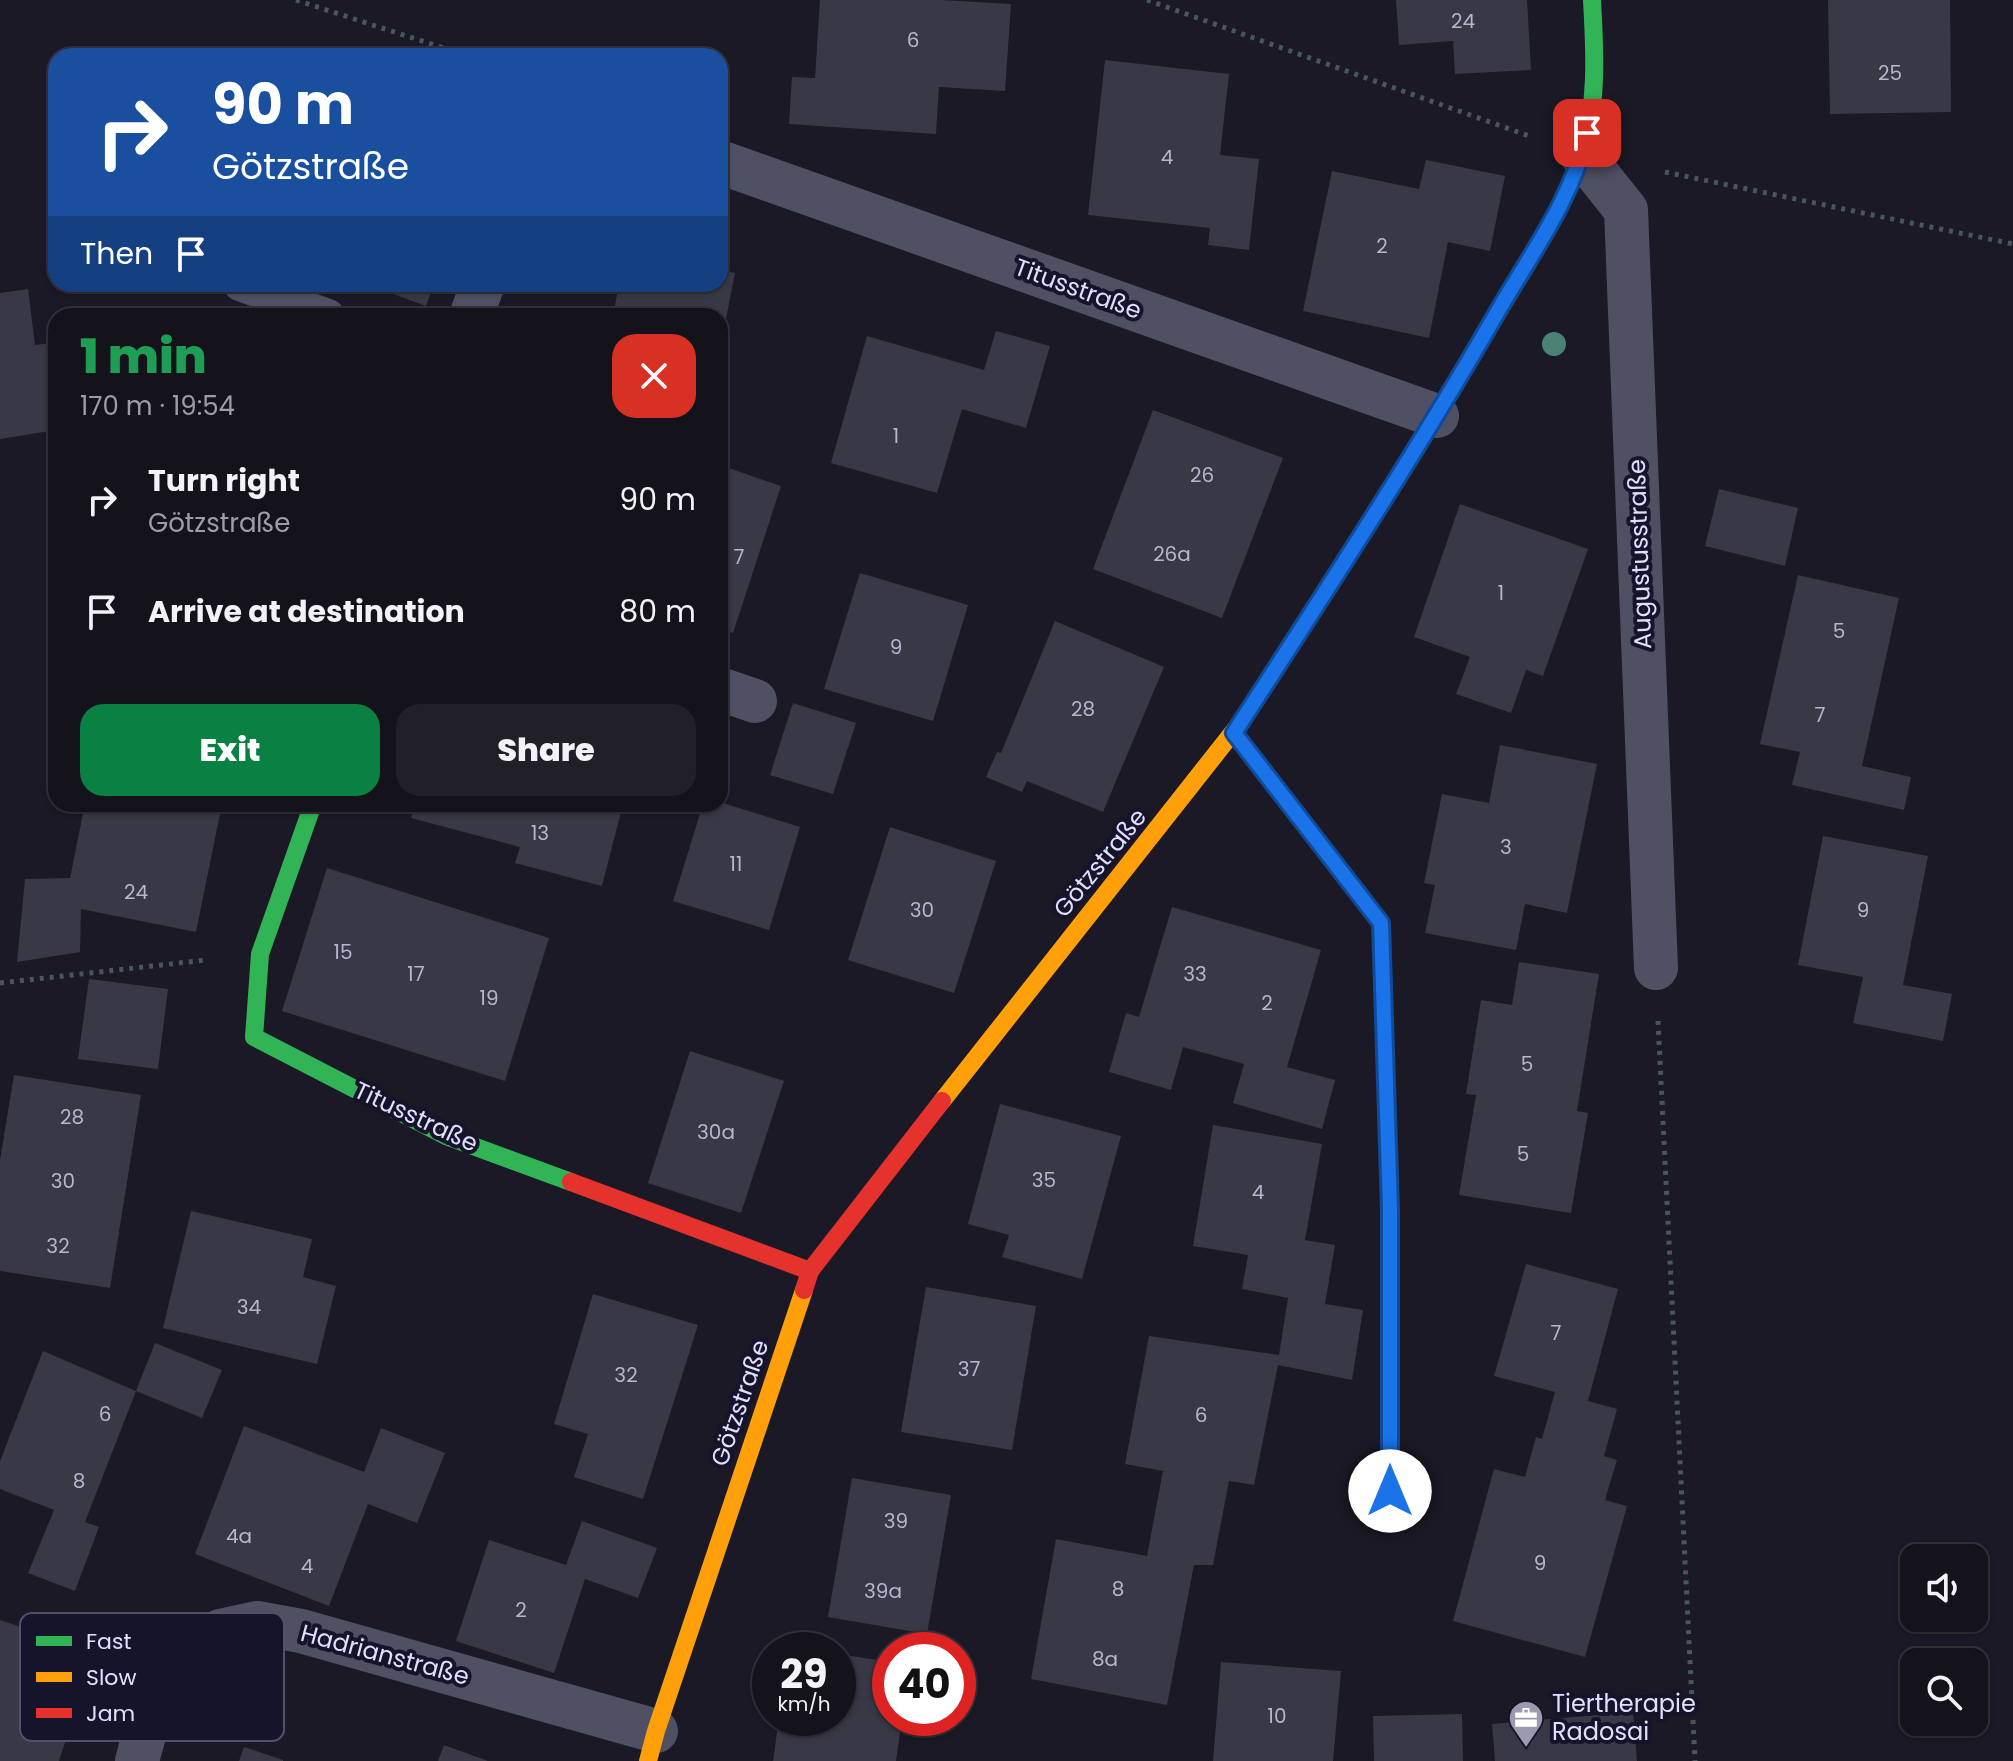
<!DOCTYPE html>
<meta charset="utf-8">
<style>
:root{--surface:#14131c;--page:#212029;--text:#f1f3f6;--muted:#9d9ea3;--line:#33323b;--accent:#0b8043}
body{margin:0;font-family:Poppins,sans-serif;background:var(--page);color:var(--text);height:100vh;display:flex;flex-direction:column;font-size:30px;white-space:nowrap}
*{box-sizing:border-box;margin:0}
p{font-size:26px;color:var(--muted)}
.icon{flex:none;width:44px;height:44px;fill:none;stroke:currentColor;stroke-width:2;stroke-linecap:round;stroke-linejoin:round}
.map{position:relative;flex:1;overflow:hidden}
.panel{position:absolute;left:48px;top:308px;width:680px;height:504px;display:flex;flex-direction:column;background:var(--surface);border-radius:24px;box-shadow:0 2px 6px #0004,0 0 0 2px var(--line)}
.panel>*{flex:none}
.top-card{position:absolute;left:48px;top:48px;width:680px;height:244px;border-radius:24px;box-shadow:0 2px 6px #0004,0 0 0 2px var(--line);background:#1a4fa0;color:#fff;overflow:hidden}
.tools{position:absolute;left:1900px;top:1544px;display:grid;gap:16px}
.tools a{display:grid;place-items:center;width:88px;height:88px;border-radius:16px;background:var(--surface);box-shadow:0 2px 6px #0004,0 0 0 2px var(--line);font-size:40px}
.speed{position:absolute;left:752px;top:1632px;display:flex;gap:16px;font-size:40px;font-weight:700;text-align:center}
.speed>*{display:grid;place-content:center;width:104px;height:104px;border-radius:50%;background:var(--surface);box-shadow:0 2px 6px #0004,0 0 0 2px var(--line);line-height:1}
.speed small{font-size:20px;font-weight:400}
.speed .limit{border:12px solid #d22;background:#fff;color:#111}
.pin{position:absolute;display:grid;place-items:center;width:68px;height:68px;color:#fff;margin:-34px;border-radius:16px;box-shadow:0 4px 12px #0006}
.me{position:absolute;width:88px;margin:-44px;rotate:0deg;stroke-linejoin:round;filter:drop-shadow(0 0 6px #0008)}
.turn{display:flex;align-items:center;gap:28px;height:168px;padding:0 32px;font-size:36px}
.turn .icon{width:104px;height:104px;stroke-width:2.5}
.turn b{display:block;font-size:56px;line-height:68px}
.then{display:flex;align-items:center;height:76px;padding:0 32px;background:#0003;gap:16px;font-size:30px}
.round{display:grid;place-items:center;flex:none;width:84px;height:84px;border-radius:24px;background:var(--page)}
.headline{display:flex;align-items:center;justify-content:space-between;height:136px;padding:0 32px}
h1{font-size:48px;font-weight:800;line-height:60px;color:#1e9e55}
.button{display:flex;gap:16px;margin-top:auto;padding:16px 32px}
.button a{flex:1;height:92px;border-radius:24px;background:var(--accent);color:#fff;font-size:32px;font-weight:800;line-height:92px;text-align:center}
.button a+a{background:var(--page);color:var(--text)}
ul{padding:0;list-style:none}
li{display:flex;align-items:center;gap:24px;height:112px;padding:0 32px}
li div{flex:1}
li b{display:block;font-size:30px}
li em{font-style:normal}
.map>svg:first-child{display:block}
.building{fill:#393846}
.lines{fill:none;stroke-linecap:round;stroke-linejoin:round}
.path{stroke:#495560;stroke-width:5;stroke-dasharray:4 6;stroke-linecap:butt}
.lane{stroke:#505065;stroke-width:34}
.street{stroke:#505065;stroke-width:44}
.fast{stroke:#30b455;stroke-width:18}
.slow{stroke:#ff9f0a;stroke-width:18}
.jam{stroke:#e5322d;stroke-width:18}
.tree{fill:#4a8274}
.route-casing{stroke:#114b97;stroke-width:20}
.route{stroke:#1a73e8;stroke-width:14}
.labels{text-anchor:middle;stroke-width:8;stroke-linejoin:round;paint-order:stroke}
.number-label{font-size:20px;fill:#b7b6ce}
.street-label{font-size:24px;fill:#e1e0fc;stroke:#16142a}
.poi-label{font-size:24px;fill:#e1e0fc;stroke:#16142a;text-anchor:start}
.key{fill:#16142a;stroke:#535169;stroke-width:2}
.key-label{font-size:22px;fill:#e1e0fc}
</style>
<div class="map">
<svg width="2013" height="1761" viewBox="0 0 2013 1761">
<rect width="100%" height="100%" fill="#1a1925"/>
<g class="building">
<path d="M820,0H941L1011,4L1005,91L939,87L936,134L789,124L792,77L815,78Z"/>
<path d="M1396,0H1527L1531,70L1455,74L1453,41L1399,45Z"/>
<path d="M1828,0H1950L1951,112L1830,114Z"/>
<path d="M1105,60L1229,74L1220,155L1259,159L1249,250L1208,245L1210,228L1088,215Z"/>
<path d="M1426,160L1505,176L1490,251L1448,242L1429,338L1303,311L1332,171L1419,189Z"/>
<path d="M720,270L735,273L721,344H720V316H613L619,284H720Z"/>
<path d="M366,284H434L426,306Z"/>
<path d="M28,289L35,345L51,343L56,377V430L0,439V293Z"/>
<path d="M996,331L1050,346L1026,428L962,409L937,493L831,463L867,336L984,370Z"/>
<path d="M1153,410L1283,458L1222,618L1093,569Z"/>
<path d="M720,465L781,486L733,633L720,628Z"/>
<path d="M1719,489L1798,508L1785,566L1705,546Z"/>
<path d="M1460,504L1588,549L1543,676L1526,670L1511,713L1456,694L1470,657L1414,637Z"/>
<path d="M860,573L968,605L933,721L824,689Z"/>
<path d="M1798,575L1899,598L1862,766L1911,777L1904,810L1792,785L1800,752L1760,744Z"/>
<path d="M1055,621L1164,667L1103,812L1027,781L1022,792L986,777L997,752L1001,753Z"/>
<path d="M793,703L856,723L833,794L770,775Z"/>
<path d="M1500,745L1597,764L1567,913L1525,904L1516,950L1425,933L1435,885L1424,883L1442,794L1489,803Z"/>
<path d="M720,802L800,827L769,930L673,901L703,804H720Z"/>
<path d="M85,804H222L196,932L81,909L80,952L17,962L25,879L70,878Z"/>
<path d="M415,804H623L602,886L515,863L520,847L411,818Z"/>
<path d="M890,827L996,861L954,993L848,960Z"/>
<path d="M1823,836L1928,856L1903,985L1952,994L1943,1041L1853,1023L1863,977L1798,965Z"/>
<path d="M327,868L549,938L505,1081L282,1011Z"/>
<path d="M1172,907L1321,950L1287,1067L1335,1080L1322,1129L1233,1103L1244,1064L1183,1047L1171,1090L1109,1072L1126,1013L1139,1017Z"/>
<path d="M1519,962L1599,974L1577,1111L1588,1113L1571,1213L1459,1195L1476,1095L1466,1094L1481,1000L1512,1005Z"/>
<path d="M89,979L168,989L158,1069L78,1059Z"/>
<path d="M690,1051L784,1081L741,1213L648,1183Z"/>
<path d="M14,1075L141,1095L110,1288L0,1271V1160Z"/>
<path d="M1000,1104L1121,1136L1082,1279L1002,1257L1009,1235L968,1224Z"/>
<path d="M1213,1125L1322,1144L1305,1240L1335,1245L1325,1304L1363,1310L1352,1380L1278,1365L1254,1485L1229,1481L1213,1565H1194L1167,1705L1031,1679L1056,1539L1147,1556L1163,1471L1125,1464L1149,1336L1279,1355L1288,1298L1242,1289L1248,1255L1193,1246Z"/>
<path d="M191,1211L312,1239L303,1277L336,1286L317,1364L163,1328Z"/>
<path d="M1526,1264L1618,1289L1588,1401L1617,1409L1604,1456L1617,1460L1605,1500L1627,1506L1585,1657L1453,1621L1494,1469L1525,1477L1536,1437L1542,1439L1555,1392L1494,1376Z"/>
<path d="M926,1287L1036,1306L1012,1450L901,1432Z"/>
<path d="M593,1294L698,1325L643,1499L574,1477L588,1434L554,1424Z"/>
<path d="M155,1343L222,1370L202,1418L136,1391Z"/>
<path d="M43,1351L136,1391L85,1522L99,1527L75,1591L28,1573L54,1510L0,1489V1461Z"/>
<path d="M244,1426L364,1472L381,1428L445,1453L417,1523L368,1504L329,1606L195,1554Z"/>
<path d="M852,1478L951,1495L927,1634L828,1617Z"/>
<path d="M582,1521L657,1548L638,1598L585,1579L554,1673L456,1641L489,1540L566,1565Z"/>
<path d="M0,1620L95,1651L59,1761H0Z"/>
<path d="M838,1654L890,1662V1718H902L896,1761H773L779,1718H838Z"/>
<path d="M1221,1662L1341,1671L1333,1761H1213Z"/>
<path d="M1633,1712L1637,1761H1495L1492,1724Z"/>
<path d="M1462,1714L1463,1761H1374L1373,1716Z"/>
<path d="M444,1745L488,1761H438Z"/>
<path d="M244,1747L283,1760V1761H239Z"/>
</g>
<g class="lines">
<g class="path">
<path d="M296,0L468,56"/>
<path d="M1147,0L1532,137"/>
<path d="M1665,172L2013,244"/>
<path d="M0,983L206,960"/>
<path d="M1658,1021L1695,1761"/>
</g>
<path class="lane" d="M240,284L328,316"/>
<g class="street">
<path d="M1582,155L1626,210L1656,968"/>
<path d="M720,162L1437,416"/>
<path d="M471,316L483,284"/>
<path d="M720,689L755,701"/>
<path d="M137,1761L146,1728L175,1667L220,1631L257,1623L301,1631L656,1731"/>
</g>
<g class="fast">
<path d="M1241,722C1325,591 1411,461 1489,327C1520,274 1562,214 1581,156C1598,106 1595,52 1592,0"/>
<path d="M313,804L260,954L254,1037L446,1136L571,1182"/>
<path d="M1382,965L1390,1210V1522"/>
</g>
<g class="slow">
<path d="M942,1101L1241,722"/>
<path d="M648,1761L656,1731L804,1290"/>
</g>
<g class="jam">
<path d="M1234,733L1381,923L1382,965"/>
<path d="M571,1182L810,1271"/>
<path d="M804,1290L810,1271L942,1101"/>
</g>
</g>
<circle class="tree" cx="1554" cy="344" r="12"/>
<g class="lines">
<defs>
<path id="route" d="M1390,1491V1210L1381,923L1234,733C1324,594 1415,455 1498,311C1531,254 1573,198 1587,133"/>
</defs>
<use href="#route" class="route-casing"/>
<use href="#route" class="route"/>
</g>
<defs>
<symbol id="office-pin" viewBox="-11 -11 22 30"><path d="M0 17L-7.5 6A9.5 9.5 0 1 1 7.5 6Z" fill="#9b9ab1" stroke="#16142a"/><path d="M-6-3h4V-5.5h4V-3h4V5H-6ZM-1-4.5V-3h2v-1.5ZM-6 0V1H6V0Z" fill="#fff"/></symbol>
</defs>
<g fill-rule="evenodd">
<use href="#office-pin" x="1506" y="1698" width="40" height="54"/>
</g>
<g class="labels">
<g class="number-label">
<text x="1463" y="28">24</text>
<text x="913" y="47">6</text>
<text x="1890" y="80">25</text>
<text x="1167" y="164">4</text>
<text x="1382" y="253">2</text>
<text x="896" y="443">1</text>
<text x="1202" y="482">26</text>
<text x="1172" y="561">26a</text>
<text x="739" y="564">7</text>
<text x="1501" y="600">1</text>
<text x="1839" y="638">5</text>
<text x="896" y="654">9</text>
<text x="1083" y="716">28</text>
<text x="1820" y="722">7</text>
<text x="540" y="840">13</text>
<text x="1506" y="854">3</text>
<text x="736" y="871">11</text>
<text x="136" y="899">24</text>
<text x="922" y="917">30</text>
<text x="1863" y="917">9</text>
<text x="343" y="959">15</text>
<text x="416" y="981">17</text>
<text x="1195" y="981">33</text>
<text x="489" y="1005">19</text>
<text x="1267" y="1010">2</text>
<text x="1527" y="1071">5</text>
<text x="72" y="1124">28</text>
<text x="716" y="1139">30a</text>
<text x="1523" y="1161">5</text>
<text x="1044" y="1187">35</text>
<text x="63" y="1188">30</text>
<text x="1258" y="1199">4</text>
<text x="58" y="1253">32</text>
<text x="249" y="1314">34</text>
<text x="1556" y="1340">7</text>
<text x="969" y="1376">37</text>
<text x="626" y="1382">32</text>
<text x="105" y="1421">6</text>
<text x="1201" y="1422">6</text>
<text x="79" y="1488">8</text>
<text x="896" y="1528">39</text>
<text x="239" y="1543">4a</text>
<text x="1540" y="1570">9</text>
<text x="307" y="1573">4</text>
<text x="1118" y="1596">8</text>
<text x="883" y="1598">39a</text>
<text x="521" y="1617">2</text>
<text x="1105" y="1666">8a</text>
<text x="1277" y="1723">10</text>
</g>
<g class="street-label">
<text transform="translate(1078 289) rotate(20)" y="8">Titusstraße</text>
<text transform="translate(1640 554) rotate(-92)" y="8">Augustusstraße</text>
<text transform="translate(1100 863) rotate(-51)" y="8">Götzstraße</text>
<text transform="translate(416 1117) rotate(25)" y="8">Titusstraße</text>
<text transform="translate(740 1403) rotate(-71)" y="8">Götzstraße</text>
<text transform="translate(385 1655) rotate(15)" y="8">Hadrianstraße</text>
</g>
<g class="poi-label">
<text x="1552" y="1712">Tiertherapie<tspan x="1552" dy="28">Radosai</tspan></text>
</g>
</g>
<rect x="20" y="1613" width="264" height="128" rx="12" class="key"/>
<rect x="36" y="1636" width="36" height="10" fill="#30b455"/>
<rect x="36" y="1672" width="36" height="10" fill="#ff9f0a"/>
<rect x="36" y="1708" width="36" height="10" fill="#e5322d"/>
<g class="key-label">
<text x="86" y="1649">Fast</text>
<text x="86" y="1685">Slow</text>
<text x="86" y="1721">Jam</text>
</g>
</svg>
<div class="tools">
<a><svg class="icon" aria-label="sound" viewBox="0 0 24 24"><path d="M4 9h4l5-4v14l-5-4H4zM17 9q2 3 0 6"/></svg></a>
<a><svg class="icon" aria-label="search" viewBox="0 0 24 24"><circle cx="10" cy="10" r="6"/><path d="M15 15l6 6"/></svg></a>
</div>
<div class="speed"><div>29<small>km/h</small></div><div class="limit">40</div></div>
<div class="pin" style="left:1587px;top:133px;background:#d93025"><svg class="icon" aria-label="arrive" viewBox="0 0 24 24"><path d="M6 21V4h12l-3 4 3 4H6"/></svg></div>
<svg class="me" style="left:1390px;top:1491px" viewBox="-20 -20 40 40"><circle r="19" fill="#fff"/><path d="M0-13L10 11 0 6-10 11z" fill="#1a73e8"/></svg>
<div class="top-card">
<div class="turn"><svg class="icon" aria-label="right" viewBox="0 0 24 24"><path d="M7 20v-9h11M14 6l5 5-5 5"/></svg><div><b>90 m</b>Götzstraße</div></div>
<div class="then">Then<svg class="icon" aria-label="arrive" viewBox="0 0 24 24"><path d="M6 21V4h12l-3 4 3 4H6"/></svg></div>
</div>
<section class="panel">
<div class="headline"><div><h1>1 min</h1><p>170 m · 19:54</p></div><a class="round" style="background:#d93025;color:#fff"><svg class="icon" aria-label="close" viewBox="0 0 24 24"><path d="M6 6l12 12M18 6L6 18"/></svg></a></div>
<ul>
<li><svg class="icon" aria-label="right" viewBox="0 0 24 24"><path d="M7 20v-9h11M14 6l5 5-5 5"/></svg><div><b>Turn right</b><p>Götzstraße</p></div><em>90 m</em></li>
<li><svg class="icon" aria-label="arrive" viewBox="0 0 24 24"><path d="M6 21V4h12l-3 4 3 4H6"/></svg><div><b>Arrive at destination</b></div><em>80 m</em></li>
</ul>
<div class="button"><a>Exit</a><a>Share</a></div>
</section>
</div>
